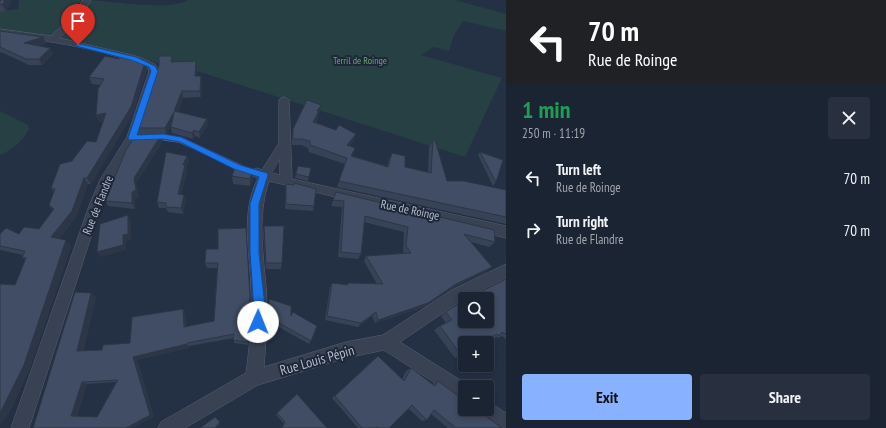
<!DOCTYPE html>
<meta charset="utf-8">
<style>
:root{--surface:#1b2433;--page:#28303f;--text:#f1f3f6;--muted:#a0a4ac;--line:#39414e;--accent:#88b1ff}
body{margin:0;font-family:"PT Sans Narrow",sans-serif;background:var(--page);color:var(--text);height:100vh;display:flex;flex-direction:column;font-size:15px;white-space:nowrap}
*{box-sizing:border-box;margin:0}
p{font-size:13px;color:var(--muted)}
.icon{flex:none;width:22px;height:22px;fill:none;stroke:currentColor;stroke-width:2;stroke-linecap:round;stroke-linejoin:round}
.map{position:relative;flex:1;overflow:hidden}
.sheet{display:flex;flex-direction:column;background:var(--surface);width:380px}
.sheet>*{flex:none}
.banner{background:#202124;color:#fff;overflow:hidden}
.buttons{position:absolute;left:458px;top:292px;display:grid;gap:8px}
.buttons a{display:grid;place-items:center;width:36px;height:36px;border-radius:4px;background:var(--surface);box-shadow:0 2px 6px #0003,0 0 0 1px var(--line);font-size:20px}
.pin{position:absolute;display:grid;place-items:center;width:34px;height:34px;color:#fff;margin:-41px -17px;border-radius:50% 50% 50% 0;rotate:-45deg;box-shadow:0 0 4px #0007}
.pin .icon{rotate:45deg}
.me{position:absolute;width:44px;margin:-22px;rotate:1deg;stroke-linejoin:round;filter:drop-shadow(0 0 3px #0008)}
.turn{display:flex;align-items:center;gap:14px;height:84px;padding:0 16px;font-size:18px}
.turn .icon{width:52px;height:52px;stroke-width:2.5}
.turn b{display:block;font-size:28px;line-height:34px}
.round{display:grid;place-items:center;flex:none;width:42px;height:42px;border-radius:4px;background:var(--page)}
.summary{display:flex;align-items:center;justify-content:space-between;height:68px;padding:0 16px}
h1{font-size:24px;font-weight:600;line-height:30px;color:#1e9e55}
.primary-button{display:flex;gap:8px;margin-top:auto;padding:8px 16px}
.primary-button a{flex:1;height:46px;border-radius:4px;background:var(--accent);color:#111;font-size:16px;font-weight:600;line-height:46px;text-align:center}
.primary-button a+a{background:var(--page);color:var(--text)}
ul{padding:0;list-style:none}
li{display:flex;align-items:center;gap:12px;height:52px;padding:0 16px}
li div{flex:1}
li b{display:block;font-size:15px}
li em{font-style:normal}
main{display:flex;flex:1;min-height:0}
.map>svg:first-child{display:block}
.green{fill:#264044}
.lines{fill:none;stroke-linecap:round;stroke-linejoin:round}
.service-casing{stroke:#566070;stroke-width:2}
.minor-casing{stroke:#566070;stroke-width:1}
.service{fill:#384253;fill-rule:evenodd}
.minor{fill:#384253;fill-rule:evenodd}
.wall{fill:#374256;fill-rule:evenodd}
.shaded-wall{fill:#2d3646}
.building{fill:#404d64;stroke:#2d3646;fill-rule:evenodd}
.route{fill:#1a73e8;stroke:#114b97}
.labels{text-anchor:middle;stroke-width:4;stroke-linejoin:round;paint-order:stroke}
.far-park-label{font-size:10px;fill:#6aa079;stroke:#1d2738}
.street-label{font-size:12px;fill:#b5bdcd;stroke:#1d2738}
.near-street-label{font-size:14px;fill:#b5bdcd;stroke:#1d2738}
</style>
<main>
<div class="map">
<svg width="506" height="428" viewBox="0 0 506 428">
<rect width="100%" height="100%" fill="#243044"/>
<g class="green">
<path d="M19,0H81L65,28L72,24L84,0C110,0 167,12 188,0H455L506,14V31L463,21L454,35L449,51L434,47L421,55L502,78L465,157L197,71L103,51L0,32V11L18,9Z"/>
<path d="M0,111L28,125L29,129C22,142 13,149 0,155Z"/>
</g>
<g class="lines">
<defs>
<path id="service" d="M154,135L183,139L244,167L245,168L244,169H240L180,142L152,138L151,137L152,136Z"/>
<g id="minor">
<path d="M83,0H91L80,18L59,38L136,56L155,64L159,71L138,138L110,184L101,206L29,428H11L89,206L100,180L127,137L149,71L148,68C102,48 49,41 0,35V29L51,36L74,15Z"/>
<path d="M284,97L289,100L292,179L506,226V238L269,181C257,217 263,251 266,287C268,314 266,340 264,367L346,342L383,335L452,290L506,264V278L462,300L400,342L471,387H465V402L384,350L346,358L258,385L185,428H158L161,422L246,373C250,345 252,318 251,290C250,253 240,213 258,178L253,176L251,173L253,170L257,168L262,170L279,143V100ZM280,159V175L272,173Z"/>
<path d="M487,401L506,413V428C494,428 482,421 477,409H487Z"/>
</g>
</defs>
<use href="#service" class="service-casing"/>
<use href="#minor" class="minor-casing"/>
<use href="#service" class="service"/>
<use href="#minor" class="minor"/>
</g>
<g class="wall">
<path d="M0,0L11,2L6,11L0,12Z"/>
<path d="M0,31L43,37L46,43L38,46L50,48L53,54L42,65H29L1,52L0,54Z"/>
<path d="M173,62L197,67L196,76L202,82L201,97L183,98L178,112L207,119L208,125L200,138L195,136L193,139L172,133L171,127V125L166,134H141L139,128Z"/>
<path d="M147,69L133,113L91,184H88L76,217L59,239L71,246L30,368L9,413L15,285L25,260L22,257L23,255L0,250V234H19L39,229L53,210L49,205L54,192L51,188L72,161L96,142L103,121L99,122L96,115L101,85L92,84L89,77Z"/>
<path d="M321,105L318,118L316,122L354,140L350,146L355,148L352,156L387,166L389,159L392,153L405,167L428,172L429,147L433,140L447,181L506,190V224L337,187L345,164L309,152L308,148L301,145H292V136L293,129Z"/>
<path d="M163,141L136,183L139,196L135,198V209L108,206L105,201Z"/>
<path d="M480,152L496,182L493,186L478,155Z"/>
<path d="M187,156L189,162L186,168L187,171L181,194L186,200L183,214L168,212L166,208H159L157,202Z"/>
<path d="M298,166L311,168L308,181L295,178Z"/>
<path d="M232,176L253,178L250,186L233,184Z"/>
<path d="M286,184L314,206L313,211L285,209Z"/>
<path d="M336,192L495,242L489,247L471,242L486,272L451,289L424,307L375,323L372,316L358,327L325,320L330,287L332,283L347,285L348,283L377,284L364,261L366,256L404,253L403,251L404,232L364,222L361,254L358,259L338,257L342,207L331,206Z"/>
<path d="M264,226L282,263L281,269H266L263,233Z"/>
<path d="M206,249L250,300L248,345L234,343V338L189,346V348L137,360L154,417L33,428L91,293L96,297L83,351L102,350L130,343L183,309L185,313L186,327L214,321L217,268H207L205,263ZM116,382L97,417L77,416L87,384Z"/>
<path d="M506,279V339L502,336L498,338L497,337L492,339L491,338L455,358L434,330L440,326L446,323L441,316L446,312Z"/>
<path d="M269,299L291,316L311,341L309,344L268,321Z"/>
<path d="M378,356L402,379L406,371L411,368L432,384L438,381L502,428H448L431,414L427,420L422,421L409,409L389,428H358L332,398Z"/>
<path d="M277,413L327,428H282L284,424L276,415Z"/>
</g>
<g class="shaded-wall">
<path d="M5,0H11V2L6,11L2,5Z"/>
<path d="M43,37L46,43L27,49L24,43Z"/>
<path d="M50,48L53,54L42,65L39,59Z"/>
<path d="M196,61L197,67L196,83L195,76Z"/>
<path d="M145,62L147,69L133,113L91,184L87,178Z"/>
<path d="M201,76L202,82L201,97L200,91Z"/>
<path d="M182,91L183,98L176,117L174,111Z"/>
<path d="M321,105L318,118L312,128L317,111Z"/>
<path d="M174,112L175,118L166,134L165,128Z"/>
<path d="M106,113L109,119L99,122L96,115Z"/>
<path d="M207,119L208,125L200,138L199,132Z"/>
<path d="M194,130L195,136L193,139L192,133Z"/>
<path d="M356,134L354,140L345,152L347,145Z"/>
<path d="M161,135L163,141L136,183L139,196L135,198V209L132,203V192L134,178Z"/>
<path d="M187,156L189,162L186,168L187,171L180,200L178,194L183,165Z"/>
<path d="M253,170V178L250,186V179Z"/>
<path d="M84,178L88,184L76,217L56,243L51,237Z"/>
<path d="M184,195L186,200L183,214L181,208Z"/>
<path d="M128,215L131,220V239L126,241V250L101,257L97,252L123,235Z"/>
<path d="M66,240L71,246L30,368L9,413L0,426V413Z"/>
<path d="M492,267L486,272L451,289L424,307L375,323L378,320L456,284Z"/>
<path d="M91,293L96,297L82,354L77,351Z"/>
<path d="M183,309L185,313L186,331L184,327Z"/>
<path d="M376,312L372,316L358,327L361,323Z"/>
<path d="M187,343L189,348L137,360L154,417L132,428H126L133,357Z"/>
<path d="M82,382L87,384L77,417L71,416Z"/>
<path d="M220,422L221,424L217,428H215Z"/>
</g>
<g class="building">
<path d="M0,0H5L2,5H0Z"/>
<path d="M0,31L43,37L24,43L50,48L39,59H26L0,47Z"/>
<path d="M124,55L145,62L131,107L87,178H84L72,211L51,237L66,240L24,365L0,413V284L15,285L26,258L22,257L25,251L0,246V234L6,228L19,234L24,227L39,229L54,209L49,205L55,189L51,188L60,164L72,161L87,141L96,142L106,113L96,115L98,89L104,79L89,77L105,56L119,59Z"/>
<path d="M159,56H172L171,62L196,61L195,76H201L200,91H182L174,111L207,119L199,132L194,130L192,133L171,127L174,112L165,128H139L159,65Z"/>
<path d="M307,100L321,105L317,111H319L313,122L336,130L339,125L356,134L347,145L355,148L351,156L388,167L392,153L405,156V167L431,173L433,140H435L447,181H464L506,190V217L339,181L347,158L310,145V141L302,139H293V129Z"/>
<path d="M136,135H161L134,178L136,190L132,192V203L105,201L126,150Z"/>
<path d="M166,152L187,156L183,165H185L178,194L184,195L181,208L166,207V203L157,202Z"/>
<path d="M480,152L503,160L496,182Z"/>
<path d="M236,164L250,168L253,170L250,179L232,176Z"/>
<path d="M298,166L311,168L309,177L296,174Z"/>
<path d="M294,183L316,189L314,206L286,204V184L294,185Z"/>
<path d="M336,192L494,230L495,242L464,234L492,267L456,284L428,303L378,320L376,312L361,323L327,316L332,283L348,285V283L383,284L366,256L411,253L406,246L408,227L365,216L361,254L341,252L344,201L333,200Z"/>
<path d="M128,215V234L123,235V245L97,252L100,224Z"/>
<path d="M264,226H284L282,263H266Z"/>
<path d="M246,228L250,296L248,342L233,340L234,334L187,343V344L133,357L150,415L126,428H33L75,292L91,293L77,351L102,350L103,345L130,343L132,317L183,309L184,327L214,321L218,263H205L206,249H218V229ZM118,380L97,417L71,416L82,382Z"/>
<path d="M506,279V333L505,334L502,332L499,336L497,334L482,343H465V353L461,355L440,326L452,320L446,312L465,299V321H487V299H466Z"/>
<path d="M269,299L291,306V316L293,312L317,326L311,341L269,317Z"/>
<path d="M378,356L404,381L411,368L435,386L438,381L465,401V409H476L502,428H456L434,410L427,420L412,405L389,428H377V427L376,428H362L335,396Z"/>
<path d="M297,394L327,428H282L285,422L277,413Z"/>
<path d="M215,417L220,422L215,428H200Z"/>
</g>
<path class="route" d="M76,43L136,57L155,66L158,71L137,135L163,134L181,137L240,165L267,173L268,175L259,204V253L265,306L262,325L258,327L255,325L250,253V204L259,177L234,169L180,142L163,139L129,140L128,138L151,71L149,67L131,60L76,46Z"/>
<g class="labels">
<g class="far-park-label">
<text x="360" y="64">Terril de Roinge</text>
</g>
<g class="street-label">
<text transform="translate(98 205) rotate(-68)" y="4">Rue de Flandre</text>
<text transform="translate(410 210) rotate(12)" y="4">Rue de Roinge</text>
</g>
<g class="near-street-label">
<text transform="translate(317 360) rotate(-16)" y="5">Rue Louis Pépin</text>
</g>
</g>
</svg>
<div class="buttons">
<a><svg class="icon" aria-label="search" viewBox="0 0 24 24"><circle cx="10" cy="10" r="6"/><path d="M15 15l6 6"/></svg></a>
<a>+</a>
<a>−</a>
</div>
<div class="pin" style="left:78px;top:45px;background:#d93025"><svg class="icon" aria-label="arrive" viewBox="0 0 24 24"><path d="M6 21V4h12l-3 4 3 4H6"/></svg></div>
<svg class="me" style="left:258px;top:322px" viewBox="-20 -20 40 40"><circle r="19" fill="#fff"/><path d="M0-13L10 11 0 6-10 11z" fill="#1a73e8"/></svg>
</div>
<section class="sheet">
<div class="banner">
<div class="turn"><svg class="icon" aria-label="left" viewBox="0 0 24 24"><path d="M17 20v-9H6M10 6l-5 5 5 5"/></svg><div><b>70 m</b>Rue de Roinge</div></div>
</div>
<div class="summary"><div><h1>1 min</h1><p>250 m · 11:19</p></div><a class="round"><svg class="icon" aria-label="close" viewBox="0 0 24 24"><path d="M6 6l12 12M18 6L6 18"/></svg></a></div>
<ul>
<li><svg class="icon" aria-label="left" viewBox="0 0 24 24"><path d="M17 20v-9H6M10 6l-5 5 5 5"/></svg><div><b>Turn left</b><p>Rue de Roinge</p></div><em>70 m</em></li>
<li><svg class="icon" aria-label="right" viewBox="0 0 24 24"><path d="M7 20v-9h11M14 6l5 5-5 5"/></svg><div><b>Turn right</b><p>Rue de Flandre</p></div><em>70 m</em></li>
</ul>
<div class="primary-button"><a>Exit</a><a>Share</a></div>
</section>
</main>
